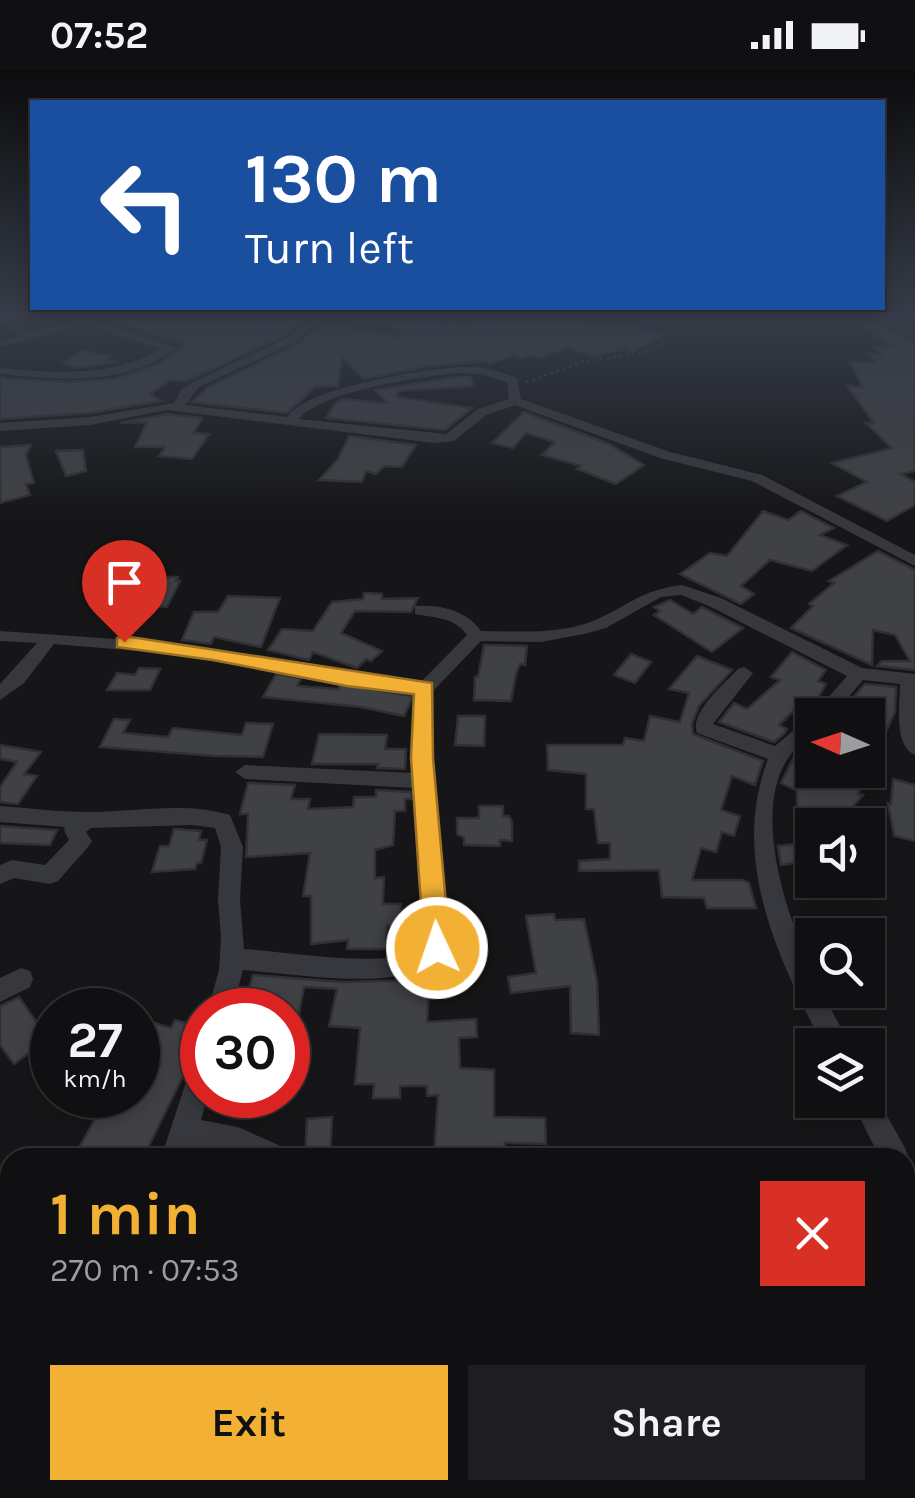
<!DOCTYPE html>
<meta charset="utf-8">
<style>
:root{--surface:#101012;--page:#1e1e20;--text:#f1f3f6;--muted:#9c9d9f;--line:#303032;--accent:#f2b134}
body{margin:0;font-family:Karla,sans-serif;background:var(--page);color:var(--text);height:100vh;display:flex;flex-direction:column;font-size:38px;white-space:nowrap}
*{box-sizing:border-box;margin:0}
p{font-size:32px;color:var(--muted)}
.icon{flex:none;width:55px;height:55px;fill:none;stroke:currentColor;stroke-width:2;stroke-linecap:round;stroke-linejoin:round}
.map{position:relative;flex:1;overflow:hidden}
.drawer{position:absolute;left:0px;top:1078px;width:915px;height:352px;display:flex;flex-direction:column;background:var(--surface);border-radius:30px 30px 0 0;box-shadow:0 5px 15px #0003,0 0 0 2px var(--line)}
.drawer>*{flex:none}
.hud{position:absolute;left:30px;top:30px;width:855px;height:210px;border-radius:0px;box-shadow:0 5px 15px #0003,0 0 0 2px var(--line);background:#1a4fa0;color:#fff;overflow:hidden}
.needle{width:65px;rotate:273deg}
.buttons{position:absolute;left:795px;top:628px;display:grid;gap:20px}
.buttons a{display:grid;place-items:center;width:90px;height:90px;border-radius:0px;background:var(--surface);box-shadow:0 5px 15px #0003,0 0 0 2px var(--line);font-size:50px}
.speed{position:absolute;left:30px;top:918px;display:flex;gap:20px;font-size:50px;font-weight:700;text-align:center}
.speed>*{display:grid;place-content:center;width:130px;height:130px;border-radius:50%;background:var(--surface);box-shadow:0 5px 15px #0003,0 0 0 2px var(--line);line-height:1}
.speed small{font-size:25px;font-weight:400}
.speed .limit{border:15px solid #d22;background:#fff;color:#111}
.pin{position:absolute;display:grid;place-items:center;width:85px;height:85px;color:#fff;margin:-102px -42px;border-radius:50% 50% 50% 0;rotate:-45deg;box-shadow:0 0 10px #0007}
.pin .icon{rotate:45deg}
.me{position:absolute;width:110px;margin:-55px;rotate:357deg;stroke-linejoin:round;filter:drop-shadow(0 0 8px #0008)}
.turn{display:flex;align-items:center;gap:35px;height:210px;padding:0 50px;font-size:45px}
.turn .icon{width:130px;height:130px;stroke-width:2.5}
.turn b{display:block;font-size:70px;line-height:85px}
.round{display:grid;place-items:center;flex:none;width:105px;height:105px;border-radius:0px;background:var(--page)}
.overview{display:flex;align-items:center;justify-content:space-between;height:170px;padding:0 50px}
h1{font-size:60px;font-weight:700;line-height:75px;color:var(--accent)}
.action{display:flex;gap:20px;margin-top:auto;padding:20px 50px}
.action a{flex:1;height:115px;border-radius:0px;background:var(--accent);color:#111;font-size:40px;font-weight:700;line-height:115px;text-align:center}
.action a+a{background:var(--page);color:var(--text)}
.status{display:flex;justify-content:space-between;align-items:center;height:70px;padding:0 50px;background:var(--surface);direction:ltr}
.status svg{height:28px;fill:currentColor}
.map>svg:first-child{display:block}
.building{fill:#404145;stroke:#303034;stroke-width:2.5}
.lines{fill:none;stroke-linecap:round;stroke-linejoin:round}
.path{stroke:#3d3f44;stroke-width:2.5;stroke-dasharray:2.5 4;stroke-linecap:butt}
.street{fill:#37383d;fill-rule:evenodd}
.route{fill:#f2b134;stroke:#9d7322;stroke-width:2.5}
</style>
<div class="status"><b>07:52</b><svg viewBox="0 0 49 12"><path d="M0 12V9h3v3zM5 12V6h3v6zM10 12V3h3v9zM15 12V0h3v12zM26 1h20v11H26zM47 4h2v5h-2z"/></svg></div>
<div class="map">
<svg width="915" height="1428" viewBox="0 0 915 1428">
<rect width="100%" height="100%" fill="#161618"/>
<g class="building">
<path d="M107,247H296L304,249L285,265L187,311L169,310L151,324L161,331L90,343L0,349V308L68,312L114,309L158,294L188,273L131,258Z"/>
<path d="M368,247H443L444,252L457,249L464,253L491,247H562L612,256L620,252L665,264L632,282L626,279L594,286L568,278L539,288L533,285L521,289L514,285L490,294L484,291L430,296L364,309L342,287L338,316L315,317L287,343L192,332L208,317L297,275L323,252L401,268L403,263Z"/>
<path d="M846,247H866L915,274V401L901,404L915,412V435L887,451L837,426L867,412L832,393L892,378L866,353H874L847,316L863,317L850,292L875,293L869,284L882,285L875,277L891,276Z"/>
<path d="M82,281L111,286L106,290L119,292L75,298L63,293Z"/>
<path d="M457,307H471L474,316L397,321V327L472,338L445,360L326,348L336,332L344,329L388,333L375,320Z"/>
<path d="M524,342L609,374L644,395L616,414L577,399L581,396L542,385L555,372L526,363L513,378L492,373Z"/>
<path d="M167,344L202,348L194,363L209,364L192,389L159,386L165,377H135L147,352L120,353Z"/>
<path d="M349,366L416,375L402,397L384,396L376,404L366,401L362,412L319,410L338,389Z"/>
<path d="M31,375L26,385L34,413L26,414L30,425L0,433V377Z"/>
<path d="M83,380L86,401L66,406L56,381Z"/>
<path d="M763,441L788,450L801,441L834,458L820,465L847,475L812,501L770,490L741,516L754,524L741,534L680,504L710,483L727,486Z"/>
<path d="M878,481L915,500V600L877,596L882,591H910L895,565L873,560L872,595L791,558L813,536L809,534L834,513L829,511Z"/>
<path d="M128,507H178L176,511H180L167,537L112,536Z"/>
<path d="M364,523L382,524V529L418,528L411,542L355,541L341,563L382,581L371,591L366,589L357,598L313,582L309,590L268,580L282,559L313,561L332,532L363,529Z"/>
<path d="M228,526L280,528L261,577L214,567L211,574L182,570L194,542H218Z"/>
<path d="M670,530L693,544L702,537L743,558L712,582L654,545L660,541L654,537Z"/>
<path d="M484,575L527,576L525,595L520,594L516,604L511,631L474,630L475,607H478Z"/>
<path d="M792,582L826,600L818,611L826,614L816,632L807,628L779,655L787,659L784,664L774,672L719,652L734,633L747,639L780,610L771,607Z"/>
<path d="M631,584L651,592L635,613L614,605Z"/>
<path d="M697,586L732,600L699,636L692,654L693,664L763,691L755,715L732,706L721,740L740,746L734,766L722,762L716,782L701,778L692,810H742L749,813L756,838H707L704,828L662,827L659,800L579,801V791L610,789V773H598L594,739H586V704L548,700L547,675H623L625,668L644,671L650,646L680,652L689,623L669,619Z"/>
<path d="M139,598L160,599L150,620H107L117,603L135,605Z"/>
<path d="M276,604L301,608L297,616L338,619L340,614L412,626V629L404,646L361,637L263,627Z"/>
<path d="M865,614L896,617L895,642L858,724L863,725L845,745L846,755H812V790L781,795L778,776L797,774V721L781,713L796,683L812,670V700H868V645H838Z"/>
<path d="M458,646H485L484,676L455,675Z"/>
<path d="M114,649L130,650L123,663L168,667L173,658L242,665L246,653L273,654L263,687L215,686L100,677Z"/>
<path d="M319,664L387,665L385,679H406L405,699L377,698L378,694H312Z"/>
<path d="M0,675L41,682L24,704L37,706L18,734L0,732V717L17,692L0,689Z"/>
<path d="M893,709L915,715V771L894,766L888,733L891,734Z"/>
<path d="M248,713L295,715L291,729H310L308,739L353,737L354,727H376V720L412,722V729H405V741H395L393,775L375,780V808L384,807L383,834H401V855L387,856L386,879H347L348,870L311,874V826H303L310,783L246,787L248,744H240Z"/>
<path d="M479,736H503V746H509L512,752V771L500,770V776L464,775V768L457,764V748H479Z"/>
<path d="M0,756L57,760L50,775L0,773Z"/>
<path d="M174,759L201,761L199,770H207L201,793H197L195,799L152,802L160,776H169Z"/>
<path d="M554,844L555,850L584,849L597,911L599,965L571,963L570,916L511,923L508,907L536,903L526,846Z"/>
<path d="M473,846L478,894L451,896V847Z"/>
<path d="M253,905L342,912L421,910L420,916H429L427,952L476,949L477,967L459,968L460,998L494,1000V1047L545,1048L546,1074L505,1073L506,1088H434L438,1025L427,1026V1016H400V1028H373L374,1014H355L360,958L329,956L337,919L304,917L294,970L288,969V940H257L260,927L247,926Z"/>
<path d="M19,927L48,969L14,994L0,975V936Z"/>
<path d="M138,948L171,958L175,950L202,957V967L143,1088H108L79,1078L108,1025H138Z"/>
<path d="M332,1047L330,1088H305L307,1049Z"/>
</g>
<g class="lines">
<path class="path" d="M526,312L582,292L653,281L686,254L706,247"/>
<g class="street">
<path d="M0,247H7L30,263L91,247H103L99,251L175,278C128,317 57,310 0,304V298C55,303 112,308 161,279L87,254L0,277V271L20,266L0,252Z"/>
<path d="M312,247H323L295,272L199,317L185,335L288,347C302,318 438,295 472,297C487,297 502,303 517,308L521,329L670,382L762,405L915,485V496L752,411L660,388L515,335L486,345L454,371L434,373L167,340L90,355L0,361V353L90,347L174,333L181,320L191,313L287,268ZM457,303L480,304L507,312L509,329L478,339L446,364L299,349C322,321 420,307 457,303Z"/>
<path d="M870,247H883L915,263V270Z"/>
<path d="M682,515L721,528L862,598L915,604V685C893,675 900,635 900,614L863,610L833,645H813L847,606L709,536L681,525L661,527L606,558L584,564L541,572L481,571L434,620L432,688L450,872L440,896C378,919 307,905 243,900L232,940H208L219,900L221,868L218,829L221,777L215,758L192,755L91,758L86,762L92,771L88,777L58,811L50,814L14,808L0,814V795L12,790L45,795L69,770L64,760L65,757L0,752V736C29,738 58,742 87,742C134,742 186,731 230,745L243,777L240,829L244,879C297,883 372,897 423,882L426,872L415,718L245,709L235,702L245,695L413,703L416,623L187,585L54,574L24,613L0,630V614L37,573L0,571V561L187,574L421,612L467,565C454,547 436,548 415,544V536C439,534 467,540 481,561C518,561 558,565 593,551C629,536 640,520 682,515Z"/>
<path d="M744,597L753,603L713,654L775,676L805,651L812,649V666C805,672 794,678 789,687C758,730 777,808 793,853C801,876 812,896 812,920H821L850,975H823C777,887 730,788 768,689L697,663C689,643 724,614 738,599Z"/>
<path d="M21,898L30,901L33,909L30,917L0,932V908Z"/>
<path d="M202,990V1025H208L201,1050L238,1057L285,1078L289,1088H243L193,1076L189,1088H161L189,1003L193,994Z"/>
<path d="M868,1018L873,1021L905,1078L909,1088L906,1094L915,1098V1142L905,1138V1088H880L851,1030H868Z"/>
<path d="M0,1206L10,1210V1240L0,1236Z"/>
<path d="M915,1318V1350L905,1352V1320Z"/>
<path d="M144,1420H202L205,1428H141Z"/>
<path d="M574,1420H615L612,1428H571Z"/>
</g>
</g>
<linearGradient id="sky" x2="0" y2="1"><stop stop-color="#0c0c0d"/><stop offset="0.55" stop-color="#363c48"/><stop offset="1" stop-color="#363c48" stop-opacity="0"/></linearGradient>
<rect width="915" height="447" fill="url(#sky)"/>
<path class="route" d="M124,566L432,613L433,688L450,878L446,886L437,890L428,886L424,878L411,688L414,624L347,616L213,590L117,577V568Z"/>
</svg>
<div class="buttons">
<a><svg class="needle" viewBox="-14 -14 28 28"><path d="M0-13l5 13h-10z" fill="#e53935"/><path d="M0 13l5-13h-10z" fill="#9c9d9f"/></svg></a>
<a><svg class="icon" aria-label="sound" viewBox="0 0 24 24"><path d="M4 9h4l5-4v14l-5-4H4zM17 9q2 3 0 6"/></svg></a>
<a><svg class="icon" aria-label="search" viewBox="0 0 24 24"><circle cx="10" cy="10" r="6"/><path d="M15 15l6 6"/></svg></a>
<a><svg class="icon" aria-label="layers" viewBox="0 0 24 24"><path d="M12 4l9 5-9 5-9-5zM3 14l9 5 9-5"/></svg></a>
</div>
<div class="speed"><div>27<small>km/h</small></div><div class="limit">30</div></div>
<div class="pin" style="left:124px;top:572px;background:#d93025"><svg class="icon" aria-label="arrive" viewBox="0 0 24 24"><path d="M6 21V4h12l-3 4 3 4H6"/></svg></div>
<svg class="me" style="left:437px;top:878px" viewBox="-20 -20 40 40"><circle r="17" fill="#f2b134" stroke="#fff" stroke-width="3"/><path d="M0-11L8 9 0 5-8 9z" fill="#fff"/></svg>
<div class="hud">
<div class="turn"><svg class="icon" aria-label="left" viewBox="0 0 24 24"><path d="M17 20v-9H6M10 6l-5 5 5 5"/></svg><div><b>130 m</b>Turn left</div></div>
</div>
<section class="drawer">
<div class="overview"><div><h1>1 min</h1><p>270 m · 07:53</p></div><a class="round" style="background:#d93025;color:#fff"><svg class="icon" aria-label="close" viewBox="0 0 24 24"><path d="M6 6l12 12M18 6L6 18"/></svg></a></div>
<div class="action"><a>Exit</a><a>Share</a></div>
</section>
</div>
